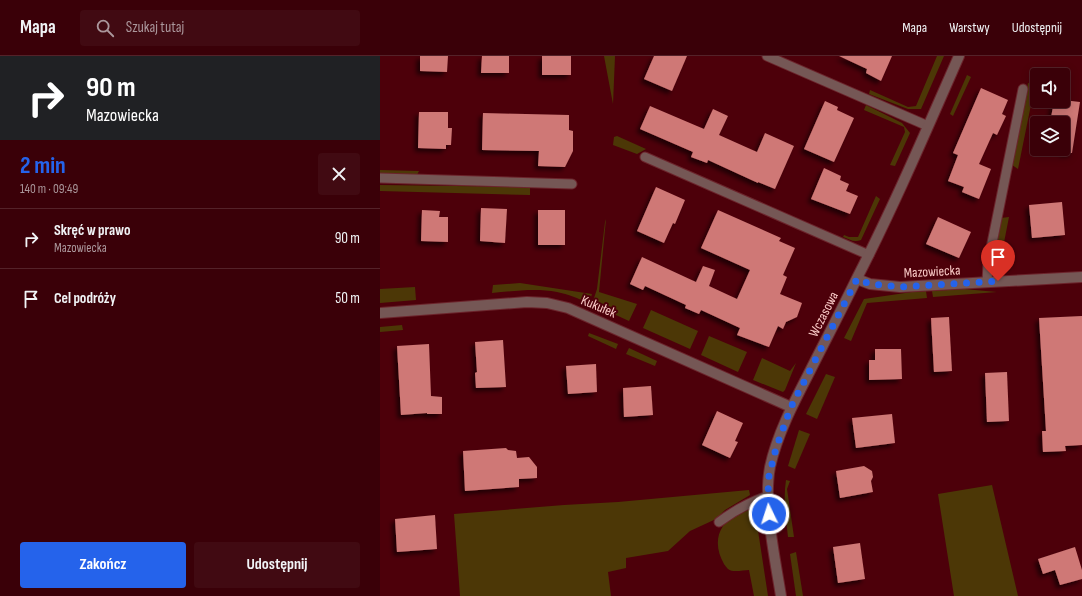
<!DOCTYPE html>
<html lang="pl">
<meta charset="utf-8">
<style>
:root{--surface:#3a0008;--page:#410a12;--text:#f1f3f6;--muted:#ab979c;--line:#542229;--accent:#2563eb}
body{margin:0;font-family:"Sofia Sans Condensed",sans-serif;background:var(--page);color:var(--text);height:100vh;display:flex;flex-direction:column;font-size:15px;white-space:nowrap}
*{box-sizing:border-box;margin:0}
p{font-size:13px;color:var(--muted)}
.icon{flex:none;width:22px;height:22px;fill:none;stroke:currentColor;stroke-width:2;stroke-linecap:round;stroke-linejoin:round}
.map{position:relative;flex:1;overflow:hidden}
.details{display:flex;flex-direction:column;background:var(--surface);width:380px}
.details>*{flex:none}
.guide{background:#202124;color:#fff;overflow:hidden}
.buttons{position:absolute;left:650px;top:12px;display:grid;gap:8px}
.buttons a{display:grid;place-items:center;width:40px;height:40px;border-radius:4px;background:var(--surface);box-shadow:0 2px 10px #0003,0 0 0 1px var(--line);font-size:20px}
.pin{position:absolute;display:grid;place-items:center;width:34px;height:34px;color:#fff;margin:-41px -17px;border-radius:50% 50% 50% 0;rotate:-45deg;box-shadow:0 0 4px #0007}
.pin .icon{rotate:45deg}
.me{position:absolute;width:44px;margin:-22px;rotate:356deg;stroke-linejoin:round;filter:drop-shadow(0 0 3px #0008)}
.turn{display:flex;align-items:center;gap:14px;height:84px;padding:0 20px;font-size:18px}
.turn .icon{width:52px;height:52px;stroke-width:2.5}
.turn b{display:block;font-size:28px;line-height:34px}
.round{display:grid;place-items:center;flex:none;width:42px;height:42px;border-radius:4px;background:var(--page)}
.headline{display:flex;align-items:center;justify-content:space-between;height:68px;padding:0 20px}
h1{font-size:24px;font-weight:700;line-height:30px;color:var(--accent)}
.primary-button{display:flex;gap:8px;margin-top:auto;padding:8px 20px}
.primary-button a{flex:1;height:46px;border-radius:4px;background:var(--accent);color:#fff;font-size:16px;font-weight:700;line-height:46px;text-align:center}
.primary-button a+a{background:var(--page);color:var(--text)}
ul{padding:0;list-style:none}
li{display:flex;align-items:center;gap:12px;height:60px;padding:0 20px;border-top:1px solid var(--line)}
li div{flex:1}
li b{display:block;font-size:15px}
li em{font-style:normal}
header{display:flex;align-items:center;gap:24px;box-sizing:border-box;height:56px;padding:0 20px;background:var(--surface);border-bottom:1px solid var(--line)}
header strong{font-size:19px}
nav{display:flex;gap:22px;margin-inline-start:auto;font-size:14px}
.search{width:280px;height:36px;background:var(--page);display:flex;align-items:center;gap:10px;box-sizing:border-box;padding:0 14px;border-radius:4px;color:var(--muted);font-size:15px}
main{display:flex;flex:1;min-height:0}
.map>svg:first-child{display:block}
.green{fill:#4c3706}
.building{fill:#cf7876;filter:url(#shadow)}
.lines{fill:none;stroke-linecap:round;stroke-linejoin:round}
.lane-casing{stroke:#6c242c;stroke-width:11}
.street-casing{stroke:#6c242c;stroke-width:12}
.lane{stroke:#755755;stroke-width:9}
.street{stroke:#755755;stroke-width:10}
.route{stroke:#2563eb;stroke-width:7;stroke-dasharray:0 12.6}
.labels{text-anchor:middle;stroke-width:4;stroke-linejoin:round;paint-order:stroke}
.street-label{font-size:14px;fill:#facac7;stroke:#4d000a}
</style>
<header>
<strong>Mapa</strong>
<div class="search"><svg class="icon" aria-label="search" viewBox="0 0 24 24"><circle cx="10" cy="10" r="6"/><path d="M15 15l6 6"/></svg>Szukaj tutaj</div>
<nav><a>Mapa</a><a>Warstwy</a><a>Udostępnij</a></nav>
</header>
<main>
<section class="details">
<div class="guide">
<div class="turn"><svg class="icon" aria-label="right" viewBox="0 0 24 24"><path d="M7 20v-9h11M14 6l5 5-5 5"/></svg><div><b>90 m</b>Mazowiecka</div></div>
</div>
<div class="headline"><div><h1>2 min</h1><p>140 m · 09:49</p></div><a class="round"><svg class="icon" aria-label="close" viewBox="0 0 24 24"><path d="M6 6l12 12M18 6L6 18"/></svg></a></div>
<ul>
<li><svg class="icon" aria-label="right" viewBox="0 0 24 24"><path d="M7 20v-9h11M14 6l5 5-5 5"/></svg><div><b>Skręć w prawo</b><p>Mazowiecka</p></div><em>90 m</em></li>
<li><svg class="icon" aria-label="arrive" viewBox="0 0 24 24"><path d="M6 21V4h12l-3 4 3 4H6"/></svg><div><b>Cel podróży</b></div><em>50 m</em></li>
</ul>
<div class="primary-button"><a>Zakończ</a><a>Udostępnij</a></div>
</section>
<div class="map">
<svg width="702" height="540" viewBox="0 0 702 540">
<defs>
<filter id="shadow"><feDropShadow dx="-3.5" dy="3.5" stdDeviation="2" flood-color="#0009"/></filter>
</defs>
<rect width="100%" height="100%" fill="#4d000a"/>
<g class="green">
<path d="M224,0H235L233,48Z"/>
<path d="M557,0H564L541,53H528L489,38L490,34L528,51L536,50Z"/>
<path d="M587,19L591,21L573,60L570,58Z"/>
<path d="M648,27L655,29L638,113L632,109Z"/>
<path d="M486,49L522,67L530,77L515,110L510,109L525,76L524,71L484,54Z"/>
<path d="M237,80L266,93L257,98L233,89L234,81Z"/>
<path d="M0,114L39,115L37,119L0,118Z"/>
<path d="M0,129L150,131V139L0,135Z"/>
<path d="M496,140L500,143L481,184C474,187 469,183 463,181L464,179L469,181H478Z"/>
<path d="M629,161L619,212L623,220C605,212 618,177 621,162Z"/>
<path d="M226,163L219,236L257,248L249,265L212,248L217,233L225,166Z"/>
<path d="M140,227L212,238L209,247C199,243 188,238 177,236C156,232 134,235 112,237L113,229Z"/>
<path d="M35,231L36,244L0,247V233Z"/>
<path d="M584,233L617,236L553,241L552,235Z"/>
<path d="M546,235L547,242L487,247L471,285L464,282L484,243L532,236Z"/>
<path d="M271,254L318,275L310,293L263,272Z"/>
<path d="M22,269L23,274L0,276V271Z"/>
<path d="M209,277L238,288L236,293L208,280Z"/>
<path d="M329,280L367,296L358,316L321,299Z"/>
<path d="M249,292L277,305L275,310L246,298Z"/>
<path d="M382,302L410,315L416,307L405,334L403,336L373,324Z"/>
<path d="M446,318L455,321L437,363L426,358Z"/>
<path d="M419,374L430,378L415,413L408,410Z"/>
<path d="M406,424L410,425L407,433L414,481H408C406,462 403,443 406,424Z"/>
<path d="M612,429L638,540H574L558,438Z"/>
<path d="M369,434L370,439L345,454L336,463L310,475L288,495L246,502V512L228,516L231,540H80L74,458L184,449L238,446Z"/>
<path d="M372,452L375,455L388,540H374L369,514C363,514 353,517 348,513C347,512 344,508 344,508C337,496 335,482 343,470C350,461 363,457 372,452Z"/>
<path d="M416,496L423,540H416L410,498Z"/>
</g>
<g class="building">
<path d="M40,0H68L67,16L40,15Z"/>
<path d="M102,0H129V17H101Z"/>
<rect x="162" y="0" width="29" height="19"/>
<path d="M274,0H307L292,35L264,23Z"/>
<path d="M459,0H512L501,25L486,17L487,13Z"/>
<path d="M601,32L628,44L622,58L626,60L617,79L613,77L599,108L611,113L599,143L582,136L584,131L568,125L578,99L573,97Z"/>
<path d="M683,44L700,46L692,97H683V67H670L674,45H683Z"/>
<path d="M445,45L458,51L457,54L474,62L454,106L424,93Z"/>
<path d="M270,50L324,73L333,53L348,60L339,79L377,96L385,77L414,90L395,133L378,126V127L328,104L327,107L311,101L313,96L260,73Z"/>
<path d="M39,56H68V72H72L71,89H66V93L38,92Z"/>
<path d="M103,57L189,59V74L193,75V95L185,111L158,110L159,95L102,94Z"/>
<path d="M444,112L461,120L460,124L469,128L466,135L478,140L470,158L431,143Z"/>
<path d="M276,131L305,144L295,168L293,167L284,187L257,175Z"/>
<path d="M682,146L685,179L652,182L649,149Z"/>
<path d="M101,152L127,153L125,187L100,185Z"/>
<path d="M42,154L60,155L59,161H68V186L41,185Z"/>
<rect x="158" y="154" width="27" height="35"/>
<path d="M338,154L401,182L399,185L415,192L403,219L407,221L400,238L422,247L417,261L406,266L403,273L398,270L389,291L357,279L360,272L321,254L319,258L305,252L306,249L265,230L263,234L250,228L262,201L316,226L323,210L335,214L329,230L357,243L370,214L321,192Z"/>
<path d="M558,161L591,176L579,202L546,188Z"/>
<path d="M702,260V389L685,390L686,395L663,396L662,375H666L659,262Z"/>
<path d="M569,261L572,315L554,316L551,262Z"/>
<path d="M123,284L126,331L96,332L95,317L97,316L95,286Z"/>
<path d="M49,288L51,340L62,341V358H47V357L21,359L17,290Z"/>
<path d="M495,293H521L522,323L489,324V304H495Z"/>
<path d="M216,308L217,336L188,338L186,310Z"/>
<path d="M627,316L629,365L607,366L605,317Z"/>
<path d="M271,330L273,359L244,361L243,332Z"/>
<path d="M337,355L363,367L355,385L358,386L350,402L322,389Z"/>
<path d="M512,358L515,387L476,392L472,362Z"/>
<path d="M126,392L128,394L136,395L137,402L149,401L157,411V422L139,423V431L85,435L83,395Z"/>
<path d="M484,410L492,415L493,421L491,425L493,436L460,442L456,415Z"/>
<path d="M55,459L57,493L17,496L15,463Z"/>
<path d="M480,487L485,523L458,527L453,491Z"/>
<path d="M695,491L702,514V523L680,529L675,514L663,518L658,503Z"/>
</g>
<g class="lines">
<defs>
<g id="lane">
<path d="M387,0L548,70"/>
<path d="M265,101L489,199"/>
<path d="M0,122L192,128"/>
<path d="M607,226L608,207L643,33"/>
<path d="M339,466C355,454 370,446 388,440"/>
</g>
<g id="street">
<path d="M477,223L490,228L520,231L702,221"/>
<path d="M0,257L147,246L167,247L188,252L411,351"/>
<path d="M401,540C395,502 383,448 390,411C397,379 413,348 428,319C444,287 461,255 477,222C514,150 546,75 579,0"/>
</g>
</defs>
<use href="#lane" class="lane-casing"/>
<use href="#street" class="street-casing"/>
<use href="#lane" class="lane"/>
<use href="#street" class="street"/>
</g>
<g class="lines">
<path class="route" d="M389,458L388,424L396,392L411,351L477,223L490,228L520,231L618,225"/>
</g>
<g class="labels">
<g class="street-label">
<text transform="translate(552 215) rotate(-3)" y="5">Mazowiecka</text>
<text transform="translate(219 250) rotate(23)" y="5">Kukułek</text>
<text transform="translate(443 258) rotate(-63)" y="5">Wczasowa</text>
</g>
</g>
</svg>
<div class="buttons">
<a><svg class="icon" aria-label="sound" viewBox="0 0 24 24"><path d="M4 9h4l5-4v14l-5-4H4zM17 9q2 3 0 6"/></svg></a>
<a><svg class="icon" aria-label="layers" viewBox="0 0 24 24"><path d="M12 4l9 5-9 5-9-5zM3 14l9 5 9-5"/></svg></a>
</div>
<div class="pin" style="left:618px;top:225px;background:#d93025"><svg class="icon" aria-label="arrive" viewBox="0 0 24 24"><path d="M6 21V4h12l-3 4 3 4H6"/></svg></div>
<svg class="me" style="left:389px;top:458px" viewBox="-20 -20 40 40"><circle r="17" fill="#2563eb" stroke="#fff" stroke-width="3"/><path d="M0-11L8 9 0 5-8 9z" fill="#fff"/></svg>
</div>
</main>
